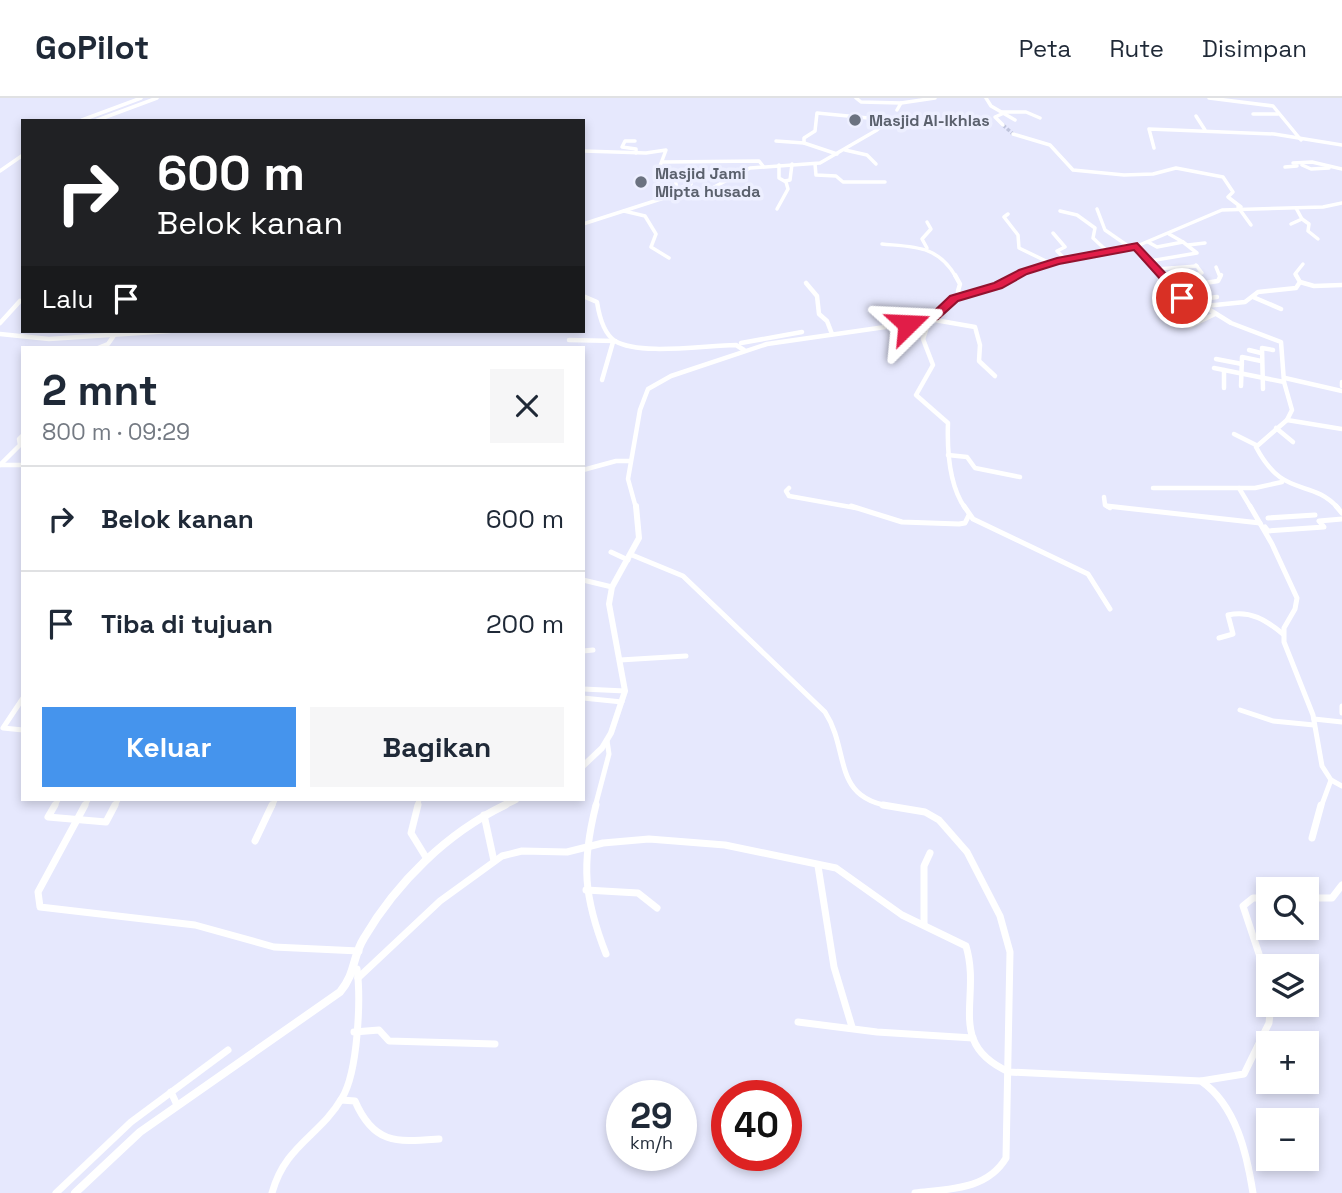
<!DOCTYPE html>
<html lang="id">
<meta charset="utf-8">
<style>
:root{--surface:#fff;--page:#f6f6f7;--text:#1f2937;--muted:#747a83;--line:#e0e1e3;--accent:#4594ed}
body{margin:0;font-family:"Space Grotesk",sans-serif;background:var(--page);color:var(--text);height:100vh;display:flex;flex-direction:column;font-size:26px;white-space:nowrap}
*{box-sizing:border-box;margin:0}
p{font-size:23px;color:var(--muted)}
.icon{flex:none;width:38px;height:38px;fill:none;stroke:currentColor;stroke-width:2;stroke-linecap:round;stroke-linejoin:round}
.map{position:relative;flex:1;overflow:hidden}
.drawer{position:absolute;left:21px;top:248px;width:564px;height:455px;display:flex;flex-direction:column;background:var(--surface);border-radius:0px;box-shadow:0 4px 10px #0003}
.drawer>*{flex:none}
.top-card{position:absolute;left:21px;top:21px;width:564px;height:214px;border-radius:0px;box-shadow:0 4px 10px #0003;background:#202124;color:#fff;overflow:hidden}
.tools{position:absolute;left:1256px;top:779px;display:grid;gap:14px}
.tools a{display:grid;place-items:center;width:63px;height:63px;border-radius:0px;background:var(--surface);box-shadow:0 4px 10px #0003;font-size:35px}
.speed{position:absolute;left:606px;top:982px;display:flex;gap:14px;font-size:35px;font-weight:700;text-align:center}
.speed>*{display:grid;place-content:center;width:91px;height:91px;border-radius:50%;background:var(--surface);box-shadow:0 4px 10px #0003;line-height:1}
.speed small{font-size:18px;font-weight:400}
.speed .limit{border:10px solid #d22;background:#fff;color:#111}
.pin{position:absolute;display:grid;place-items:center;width:60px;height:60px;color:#fff;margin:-30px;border:4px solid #fff;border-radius:50%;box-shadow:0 2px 7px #0007}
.me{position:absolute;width:77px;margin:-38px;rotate:69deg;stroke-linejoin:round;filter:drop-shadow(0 0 5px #0008)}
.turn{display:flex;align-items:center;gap:24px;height:147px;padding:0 21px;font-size:32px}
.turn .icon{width:91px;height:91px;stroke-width:2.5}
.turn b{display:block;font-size:49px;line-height:60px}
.then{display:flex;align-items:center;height:66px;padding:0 21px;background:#0003;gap:14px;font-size:26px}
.round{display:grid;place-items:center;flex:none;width:74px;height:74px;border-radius:0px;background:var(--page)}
.summary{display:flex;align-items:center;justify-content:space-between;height:119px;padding:0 21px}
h1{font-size:42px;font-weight:700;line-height:52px}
.button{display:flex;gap:14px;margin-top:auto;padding:14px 21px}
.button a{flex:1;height:80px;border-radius:0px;background:var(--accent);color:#fff;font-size:28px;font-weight:700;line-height:80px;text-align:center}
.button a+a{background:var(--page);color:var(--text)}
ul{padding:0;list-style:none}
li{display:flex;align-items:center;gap:21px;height:105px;padding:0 21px;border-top:2px solid var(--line)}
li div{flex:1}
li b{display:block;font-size:26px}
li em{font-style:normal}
header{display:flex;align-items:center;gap:42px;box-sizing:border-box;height:98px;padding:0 35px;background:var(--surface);border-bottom:2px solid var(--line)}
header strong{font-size:33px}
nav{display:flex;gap:38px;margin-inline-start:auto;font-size:24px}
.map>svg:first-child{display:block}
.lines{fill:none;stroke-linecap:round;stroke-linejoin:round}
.minor-tunnel{stroke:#bfc4dc;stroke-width:3.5;stroke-dasharray:3.5 2;stroke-linecap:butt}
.minor-far3{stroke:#fff;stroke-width:3.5}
.minor-far2{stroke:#fff;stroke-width:4.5}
.minor-far1{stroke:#fff;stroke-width:5}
.minor{stroke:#fff;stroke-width:7}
.tertiary-far3{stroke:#fff;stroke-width:3.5}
.tertiary-far2{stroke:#fff;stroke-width:4.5}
.tertiary-far1{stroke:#fff;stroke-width:6}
.tertiary{stroke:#fff;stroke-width:8}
.route{fill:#e11d48;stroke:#92132f;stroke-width:2}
.worship-dot{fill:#6b7280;stroke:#edefff;stroke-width:2.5}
.labels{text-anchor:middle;stroke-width:7;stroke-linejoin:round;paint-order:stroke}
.far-worship-label{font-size:16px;font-weight:bold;fill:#5b616d;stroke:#edefff;text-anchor:start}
</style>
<header>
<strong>GoPilot</strong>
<nav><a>Peta</a><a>Rute</a><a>Disimpan</a></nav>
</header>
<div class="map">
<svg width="1342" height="1095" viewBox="0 0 1342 1095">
<rect width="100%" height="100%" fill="#e6e8fd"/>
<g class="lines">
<path class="minor-tunnel" d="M1003,27L1013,36"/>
<g class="minor-far3">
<path d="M856,0L861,4L901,5"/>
<path d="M986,0L991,8L1015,22"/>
<path d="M1209,0L1273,8L1301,42"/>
<path d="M1002,14H1026L1040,20"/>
<path d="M1253,16H1278"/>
<path d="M1196,18L1205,32"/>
<path d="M82,22L141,0"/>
<path d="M95,23L157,0"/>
<path d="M1003,27L995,19L1004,15"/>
<path d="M1013,36L1050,47L1073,72L1124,77L1153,76L1176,70L1223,79L1233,94L1228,99L1241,109"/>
<path d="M635,43H625L622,49L636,51V55"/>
<path d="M776,43L804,45L837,56"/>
<path d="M804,45V40L815,33L817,15L889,22"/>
<path d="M1154,50L1149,31L1274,36L1342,47"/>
<path d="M845,52L867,57L876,66"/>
<path d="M583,53L646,55L666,52L657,76L661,101"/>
<path d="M663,64L759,63L763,68"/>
<path d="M1293,65L1312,64L1342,71"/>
<path d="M815,66L816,77L836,78L843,84H885"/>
<path d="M1302,67L1311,71L1329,70"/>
<path d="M1285,69L1297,68"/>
<path d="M0,73L23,57"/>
<path d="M657,76L674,78L677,90"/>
<path d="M785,83L790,82L792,66"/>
<path d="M660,98L691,86"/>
<path d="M1238,109L1251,127"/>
<path d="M777,111L788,91L786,84L779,80V67"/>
<path d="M1097,111L1105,132L1131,150"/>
<path d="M624,113L645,118L656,136L651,149L669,160"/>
<path d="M1060,113L1077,117L1095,130L1093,140L1108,154"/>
<path d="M1008,116L1004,119L1018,137L1019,150L1050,165"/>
<path d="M1302,121L1309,126L1308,133L1318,141"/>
<path d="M927,124L931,131L922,141L927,150"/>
<path d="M1291,126L1302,121L1296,110"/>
<path d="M1053,135L1065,149L1057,153L1065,161"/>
<path d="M1148,144L1157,149L1183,144L1169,136"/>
<path d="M882,146C914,149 938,147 956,179"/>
<path d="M1188,147L1205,145"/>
<path d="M1137,148L1163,179"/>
<path d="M1150,163L1197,155L1183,144"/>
<path d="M1216,169L1220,179"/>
<path d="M1172,170L1181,178L1202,175L1196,167"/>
<path d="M1157,171L1197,168"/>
<path d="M1297,179L1295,176L1303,166"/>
</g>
<g class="minor-far2">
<path d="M955,177L960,186L958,193L962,197"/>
<path d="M1162,177L1180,199L1194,202L1231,225L1281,244L1284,284L1292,312L1287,322L1256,349C1284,402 1310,379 1338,410"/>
<path d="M1180,177H1185"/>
<path d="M1300,184L1314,188L1342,187"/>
<path d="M806,185L817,198L819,216L827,223L832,236"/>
<path d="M1172,190L1218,183L1221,177"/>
<path d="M583,198L597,204C599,217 603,235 615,243C640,258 706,247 736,247L744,252"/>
<path d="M1253,199L1281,211"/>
<path d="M1194,202L1217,199"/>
<path d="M1205,208L1245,204L1258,194L1296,190L1300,184L1296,177"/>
<path d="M929,221L975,229L980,247L979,263L995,278"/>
<path d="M920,224L927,229L923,241L933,267L916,297L948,325C947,353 949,387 965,410"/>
<path d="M0,225L20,203"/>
<path d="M1190,228L1215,216"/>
<path d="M569,242L615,243"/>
<path d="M741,245L802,234"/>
<path d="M98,250L108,246L115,236"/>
<path d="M1249,252L1261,255"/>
<path d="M1216,261L1242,266"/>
<path d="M1214,270L1284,284"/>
<path d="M1224,272V290"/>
<path d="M1285,280L1342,293"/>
<path d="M602,282L613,244"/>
<path d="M1342,284V288"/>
<path d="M1241,288L1242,259L1261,263"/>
<path d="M1263,291L1262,250L1273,252"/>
<path d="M1287,322L1342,331"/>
<path d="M1276,330L1293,344"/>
<path d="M1234,336L1256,347"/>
<path d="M948,357L967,359L975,370L1020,379"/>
<path d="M0,367L20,347L19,341L23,337"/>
<path d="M0,367H23"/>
<path d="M583,372L616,363H630"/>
<path d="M789,390L786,393L789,398L856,410"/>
<path d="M1153,390H1255L1282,384"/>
<path d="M1239,390L1251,410"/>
<path d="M1104,399L1105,407L1110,410"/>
</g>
<g class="minor-far1">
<path d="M851,408L902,424L959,426L965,425L969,417"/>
<path d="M964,408L973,421L1088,476L1110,511"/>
<path d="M1107,408L1260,425"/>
<path d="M1250,408L1272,446L1297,500L1295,511L1284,530V544L1313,617L1322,668L1331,682L1342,688"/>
<path d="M1336,408L1342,415"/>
<path d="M1268,420L1315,417"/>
<path d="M1265,429L1268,433L1324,429L1319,423L1342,421"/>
<path d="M611,454L628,462"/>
<path d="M632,457L683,478L825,614C851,654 830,702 896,709"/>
<path d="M583,482L612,489"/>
<path d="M1219,540L1233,536L1228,517C1250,512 1266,522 1283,536"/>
<path d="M583,553L593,552"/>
<path d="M620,562L686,558"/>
<path d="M583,591L625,593"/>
<path d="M23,600L3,630L23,632"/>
<path d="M583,600L622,604"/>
<path d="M1342,608V615"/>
<path d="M1240,612L1273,623L1314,627"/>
<path d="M1314,621L1342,624"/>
<path d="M54,709L58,702"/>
<path d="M84,709L88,702"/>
<path d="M114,709L118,702"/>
<path d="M272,709L275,702"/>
<path d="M417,709L419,702"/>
<path d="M595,709L609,656L607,642"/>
<path d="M1321,709L1331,682"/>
</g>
<g class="minor">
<path d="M55,707L48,719L106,724L115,707"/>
<path d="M85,707L38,794L40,809L195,827L274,849L359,853"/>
<path d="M418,707L411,735L427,761"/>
<path d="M596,707C581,766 584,800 606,856"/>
<path d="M883,707L925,714L939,722L967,754L1000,818L1010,854L1006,1060C987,1092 949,1091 915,1095"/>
<path d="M484,717L494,763"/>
<path d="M1312,740L1321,707"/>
<path d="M255,743L272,707"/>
<path d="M818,768L834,869L852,929"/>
<path d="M586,792L638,795L657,810"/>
<path d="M1269,800H1253L1243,808L1269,886"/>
<path d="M1307,800H1332L1342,787"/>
<path d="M924,826V768L930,755"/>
<path d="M358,880L440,803L502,758L522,753L567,754L603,745L649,741L725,747L836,770L902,817L966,848C982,901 945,945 1009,974L1201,983C1236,1007 1247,1056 1253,1095"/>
<path d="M798,924L877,934L973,940"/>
<path d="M354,934L379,932L389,943L495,946"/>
<path d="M1201,983L1244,976L1269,925L1271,906"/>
<path d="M171,994L177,1007"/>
<path d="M341,1002L355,1003C374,1047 397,1044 439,1041"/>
<path d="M56,1095L131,1024L228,952"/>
<path d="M272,1095C285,1047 320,1038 342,1000C358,974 361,901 357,871"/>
</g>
<g class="tertiary-far3">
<path d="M897,12L901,5L935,0"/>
<path d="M583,126L667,99L699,97L750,70L820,65L877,32L891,20"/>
<path d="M1012,179L1057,163L1137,148L1222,112L1323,109L1342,105"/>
</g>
<g class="tertiary-far2">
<path d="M0,236L49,241L170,233"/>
<path d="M636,410L628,381L640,312L648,291L671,278L767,246L920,224C933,218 944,205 957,200C978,192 996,189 1015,177"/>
</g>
<g class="tertiary-far1">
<path d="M583,668L602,650L611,635L625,593L609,506L612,489L639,440L636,408"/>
<path d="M502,709L516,702"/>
</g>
<path class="tertiary" d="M75,1095L140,1034L340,894C356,875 352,859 364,840C397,784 447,735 505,707"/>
</g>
<path class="route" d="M1137,145L1186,197V202H1179L1134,152L1059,166L1027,176L1002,190L958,203L938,221L908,230L902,226L930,217L950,198L994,185L1019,172L1057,160Z"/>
<g class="worship-dot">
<circle cx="855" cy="22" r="7"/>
<circle cx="641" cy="84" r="7"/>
</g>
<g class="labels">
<g class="far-worship-label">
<text x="869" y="28">Masjid Al-Ikhlas</text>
<text x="655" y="81">Masjid Jami<tspan x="655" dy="18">Mipta husada</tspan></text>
</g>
</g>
</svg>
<div class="tools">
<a><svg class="icon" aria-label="search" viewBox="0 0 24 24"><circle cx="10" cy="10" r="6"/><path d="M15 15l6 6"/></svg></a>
<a><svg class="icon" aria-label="layers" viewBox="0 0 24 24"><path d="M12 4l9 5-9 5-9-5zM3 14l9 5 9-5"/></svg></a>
<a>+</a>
<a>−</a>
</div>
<div class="speed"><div>29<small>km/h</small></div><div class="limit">40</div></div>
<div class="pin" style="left:1182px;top:200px;background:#d93025"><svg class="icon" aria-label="arrive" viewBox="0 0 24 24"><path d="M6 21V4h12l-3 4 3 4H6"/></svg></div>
<svg class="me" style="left:908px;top:226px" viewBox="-20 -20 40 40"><path d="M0-17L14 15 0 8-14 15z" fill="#e11d48" stroke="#fff" stroke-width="4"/></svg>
<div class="top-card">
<div class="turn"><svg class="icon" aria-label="right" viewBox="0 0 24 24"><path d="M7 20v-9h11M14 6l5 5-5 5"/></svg><div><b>600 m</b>Belok kanan</div></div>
<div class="then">Lalu<svg class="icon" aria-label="arrive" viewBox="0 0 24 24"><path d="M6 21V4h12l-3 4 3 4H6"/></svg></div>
</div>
<section class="drawer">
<div class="summary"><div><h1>2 mnt</h1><p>800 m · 09:29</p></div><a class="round"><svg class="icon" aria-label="close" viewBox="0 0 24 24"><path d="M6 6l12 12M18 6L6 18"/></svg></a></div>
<ul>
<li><svg class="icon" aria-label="right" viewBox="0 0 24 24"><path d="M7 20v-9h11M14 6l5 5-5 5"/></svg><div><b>Belok kanan</b></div><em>600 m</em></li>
<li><svg class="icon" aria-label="arrive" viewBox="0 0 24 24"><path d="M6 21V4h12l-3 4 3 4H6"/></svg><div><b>Tiba di tujuan</b></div><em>200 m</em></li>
</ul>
<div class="button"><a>Keluar</a><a>Bagikan</a></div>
</section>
</div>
